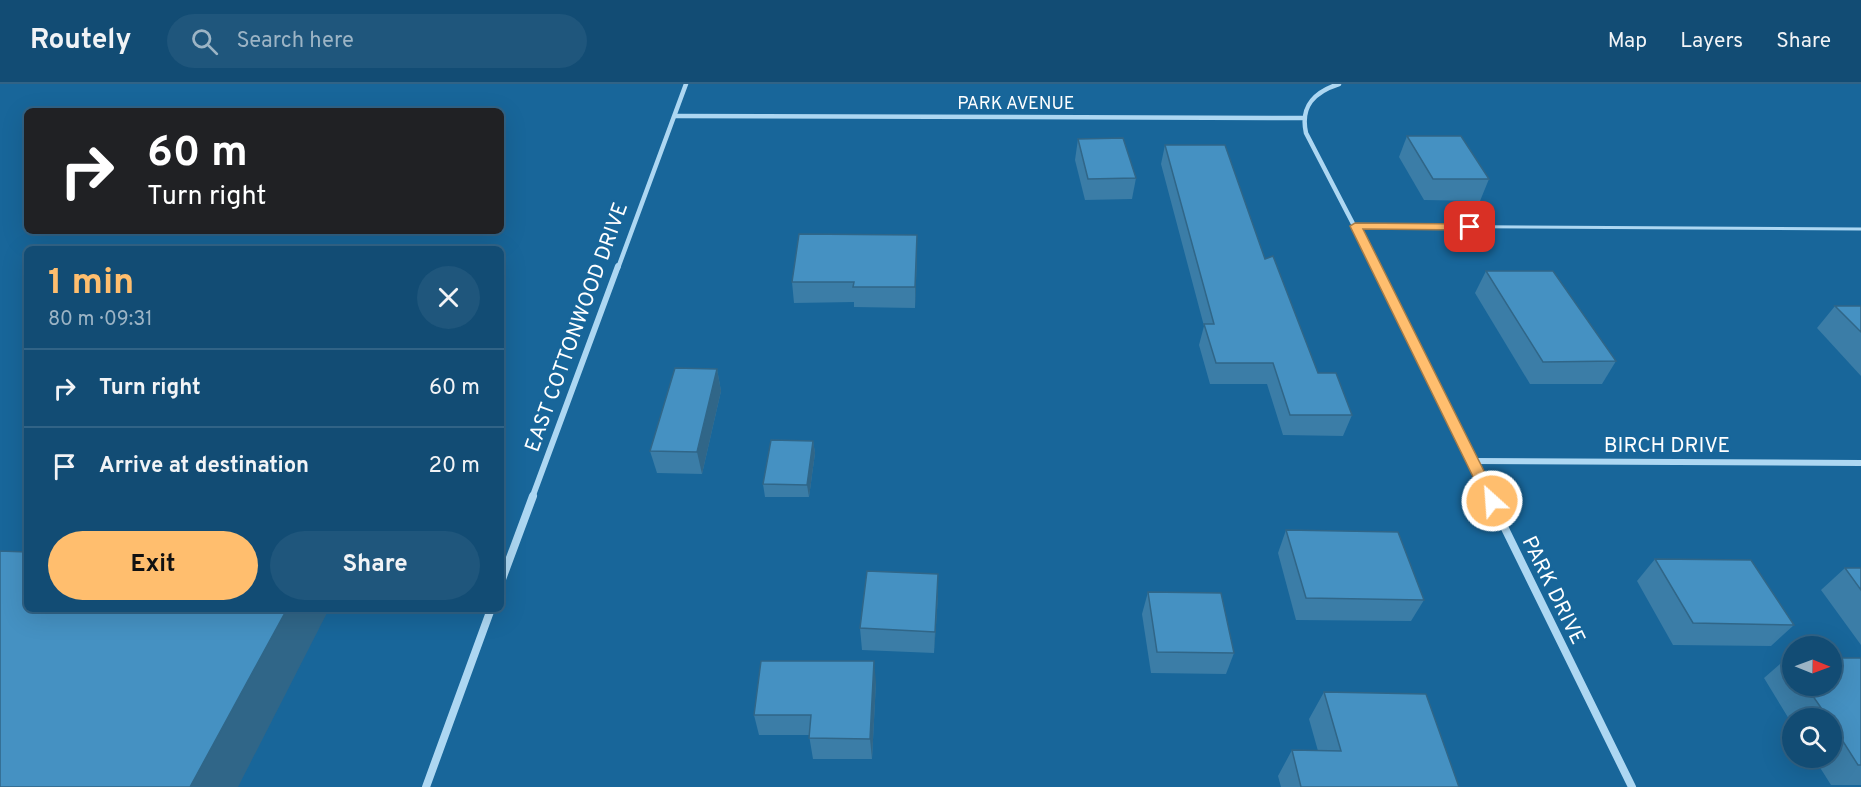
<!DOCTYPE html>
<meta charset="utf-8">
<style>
:root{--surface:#124c74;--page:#1f567c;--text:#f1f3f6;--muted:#9cb4c5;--line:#316386;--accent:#ffbe6e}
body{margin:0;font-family:Overpass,sans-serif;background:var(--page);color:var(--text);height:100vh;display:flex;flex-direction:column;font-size:22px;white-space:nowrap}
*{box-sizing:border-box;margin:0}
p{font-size:20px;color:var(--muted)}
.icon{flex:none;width:33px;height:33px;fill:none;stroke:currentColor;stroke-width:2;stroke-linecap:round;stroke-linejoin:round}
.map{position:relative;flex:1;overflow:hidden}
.panel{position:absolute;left:24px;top:162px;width:480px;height:366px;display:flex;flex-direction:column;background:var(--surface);border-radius:9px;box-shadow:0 6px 24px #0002,0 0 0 2px var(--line)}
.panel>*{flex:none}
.hud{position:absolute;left:24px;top:24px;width:480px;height:126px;border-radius:9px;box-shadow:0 6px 24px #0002,0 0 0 2px var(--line);background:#202124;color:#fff;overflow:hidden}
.needle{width:39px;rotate:91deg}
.controls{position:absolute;left:1782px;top:552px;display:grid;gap:12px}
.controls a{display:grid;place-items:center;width:60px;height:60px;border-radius:50%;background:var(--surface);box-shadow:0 6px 24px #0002,0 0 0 2px var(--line);font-size:30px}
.pin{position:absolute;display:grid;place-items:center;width:51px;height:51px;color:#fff;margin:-26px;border-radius:12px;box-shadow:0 3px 9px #0006}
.me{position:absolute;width:66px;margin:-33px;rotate:334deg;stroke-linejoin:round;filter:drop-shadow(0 0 4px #0008)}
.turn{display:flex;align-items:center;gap:21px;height:126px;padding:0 24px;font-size:27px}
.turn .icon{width:78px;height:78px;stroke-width:2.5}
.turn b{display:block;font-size:42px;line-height:51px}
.round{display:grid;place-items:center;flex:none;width:63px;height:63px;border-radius:32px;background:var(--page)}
.head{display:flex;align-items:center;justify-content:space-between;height:102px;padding:0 24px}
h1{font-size:36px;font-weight:700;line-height:45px;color:var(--accent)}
.action{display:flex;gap:12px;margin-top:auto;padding:12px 24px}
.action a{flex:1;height:69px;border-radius:36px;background:var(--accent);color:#111;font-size:24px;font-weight:700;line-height:69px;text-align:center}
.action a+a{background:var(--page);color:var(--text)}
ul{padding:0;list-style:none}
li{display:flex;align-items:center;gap:18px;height:78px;padding:0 24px;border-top:2px solid var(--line)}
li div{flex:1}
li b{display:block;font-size:22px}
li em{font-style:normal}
header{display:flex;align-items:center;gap:36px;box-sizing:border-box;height:84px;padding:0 30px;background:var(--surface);border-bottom:2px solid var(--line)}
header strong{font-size:28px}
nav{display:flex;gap:33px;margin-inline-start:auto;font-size:21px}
.search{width:420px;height:54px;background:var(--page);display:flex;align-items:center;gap:15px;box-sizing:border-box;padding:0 21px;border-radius:33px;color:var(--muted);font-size:22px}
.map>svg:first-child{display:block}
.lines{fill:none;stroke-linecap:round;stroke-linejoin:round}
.lane{stroke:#add7f2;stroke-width:3}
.street-far2{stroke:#add7f2;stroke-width:4.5}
.street-far1{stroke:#add7f2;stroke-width:6}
.street{stroke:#add7f2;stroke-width:8}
.wall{fill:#3b7da7}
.shaded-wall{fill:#306688}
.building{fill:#4591c2;stroke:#306688;stroke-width:1.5}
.route{fill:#ffbe6e;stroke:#a67c48;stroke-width:1.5}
.labels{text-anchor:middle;stroke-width:5;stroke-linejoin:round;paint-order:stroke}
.far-street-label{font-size:18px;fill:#fff;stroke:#18669a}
.street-label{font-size:21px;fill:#fff;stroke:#18669a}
</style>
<header>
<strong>Routely</strong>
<div class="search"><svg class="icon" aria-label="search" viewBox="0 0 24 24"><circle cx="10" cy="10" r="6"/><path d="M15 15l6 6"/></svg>Search here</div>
<nav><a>Map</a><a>Layers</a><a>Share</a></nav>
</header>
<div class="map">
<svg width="1861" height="703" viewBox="0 0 1861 703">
<rect width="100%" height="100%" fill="#18669a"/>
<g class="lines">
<path class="lane" d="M1355,142L1861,145"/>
<g class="street-far2">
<path d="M1339,0C1314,8 1300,22 1306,49L1376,184"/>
<path d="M675,32L1303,34"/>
<path d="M618,184L686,0"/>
</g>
<g class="street-far1">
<path d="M1375,182L1490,414"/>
<path d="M1472,377L1861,379"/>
<path d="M532,414L618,182"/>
</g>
<g class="street">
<path d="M1489,412L1632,703"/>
<path d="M501,498L533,412"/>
<path d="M426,703L491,525"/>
</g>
</g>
<g class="wall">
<path d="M1407,52L1489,95L1480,117L1424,116L1399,73Z"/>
<path d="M1078,55L1136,94L1132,115L1085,116L1075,76Z"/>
<path d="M1165,61L1318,289L1352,331L1343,352L1283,351L1267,300H1210L1199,261L1204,242L1161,80Z"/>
<path d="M917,151V171L915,224L854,223V218L794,219L792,198Z"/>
<path d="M1486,187L1616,277L1602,300H1530L1475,209Z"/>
<path d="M1835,222H1861V292L1817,244Z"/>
<path d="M717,285L721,307L702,390L657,389L650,367Z"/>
<path d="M813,357L815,369L809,413H765L763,400Z"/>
<path d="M1286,446L1424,516L1411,537L1296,536L1278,469Z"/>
<path d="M1655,475L1794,541L1771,562L1673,561L1637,497Z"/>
<path d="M1845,484H1861V561L1821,506Z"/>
<path d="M1148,508L1234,569L1226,590L1151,589L1142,530Z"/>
<path d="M938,512L934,569L862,566L860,544Z"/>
<path d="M1788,573H1792V602H1832L1861,574V701H1831L1814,674H1832V634H1792V640L1764,594Z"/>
<path d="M876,598L872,675H813L809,651H759L754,631Z"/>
<path d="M1324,608L1459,703H1281L1278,692L1292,666L1318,667L1309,635Z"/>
</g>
<g class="shaded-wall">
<path d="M917,151V171L915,224V203Z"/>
<path d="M717,285L721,307L702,390L697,368Z"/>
<path d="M813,357L815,369L809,413L807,401Z"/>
<path d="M938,490V512L934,569L935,548Z"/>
<path d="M287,525H329L238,703H190Z"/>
<path d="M874,577L876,598L872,675L870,655Z"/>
</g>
<g class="building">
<path d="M1407,52H1461L1489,95H1433Z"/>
<path d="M1123,54L1136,94L1088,95L1078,55Z"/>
<path d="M1165,61H1225L1265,175L1273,172L1318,289H1336L1352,331H1290L1273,279H1216L1204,240H1214Z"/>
<path d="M799,150L917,151L915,203H853L854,198H792Z"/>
<path d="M1486,187H1553L1616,277L1543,278Z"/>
<path d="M1835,222H1861V248Z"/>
<path d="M675,284L717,285L697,368L650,367Z"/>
<path d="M771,356L813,357L807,401L763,400Z"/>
<path d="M1286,446L1398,448L1424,516L1306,514Z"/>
<path d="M0,467L27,468V525H287L190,703H0Z"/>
<path d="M1655,475L1751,476L1794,541L1693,539Z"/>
<path d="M1845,484H1861V506Z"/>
<path d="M867,487L938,490L935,548L860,544Z"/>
<path d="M1148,508L1221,509L1234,569L1157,568Z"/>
<path d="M1788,573H1792V580Z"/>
<path d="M1832,574H1861V681H1858L1832,640V634H1828L1806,602H1832Z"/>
<path d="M761,577H874L870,655L809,654L811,631H754Z"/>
<path d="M1324,608L1426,610L1459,703H1301L1292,666L1341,667Z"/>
</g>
<path class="route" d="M1355,139L1470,140L1476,143L1470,146L1363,145L1499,417L1497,421H1487L1485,417L1350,142Z"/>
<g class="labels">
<g class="far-street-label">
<text x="1016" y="25">PARK AVENUE</text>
</g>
<g class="street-label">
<text transform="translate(576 243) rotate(-70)" y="7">EAST COTTONWOOD DRIVE</text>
<text x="1667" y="368">BIRCH DRIVE</text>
<text transform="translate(1554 506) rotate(64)" y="7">PARK DRIVE</text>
</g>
</g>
</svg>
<div class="controls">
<a><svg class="needle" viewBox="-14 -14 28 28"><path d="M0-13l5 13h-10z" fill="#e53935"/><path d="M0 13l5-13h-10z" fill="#9cb4c5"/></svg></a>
<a><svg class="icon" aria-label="search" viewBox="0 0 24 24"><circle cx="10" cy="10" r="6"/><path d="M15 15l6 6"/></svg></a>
</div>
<div class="pin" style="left:1470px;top:143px;background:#d93025"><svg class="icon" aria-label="arrive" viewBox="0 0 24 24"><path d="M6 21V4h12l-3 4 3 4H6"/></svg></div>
<svg class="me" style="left:1492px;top:417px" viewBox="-20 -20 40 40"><circle r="17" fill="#ffbe6e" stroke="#fff" stroke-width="3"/><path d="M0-11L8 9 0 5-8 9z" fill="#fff"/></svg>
<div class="hud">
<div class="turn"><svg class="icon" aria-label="right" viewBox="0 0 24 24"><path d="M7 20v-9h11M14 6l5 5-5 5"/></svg><div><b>60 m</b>Turn right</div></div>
</div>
<section class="panel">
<div class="head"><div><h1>1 min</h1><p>80 m · 09:31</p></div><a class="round"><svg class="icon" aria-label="close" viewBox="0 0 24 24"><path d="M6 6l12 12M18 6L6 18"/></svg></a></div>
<ul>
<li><svg class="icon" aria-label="right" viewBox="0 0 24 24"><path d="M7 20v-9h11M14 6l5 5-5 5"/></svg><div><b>Turn right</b></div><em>60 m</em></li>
<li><svg class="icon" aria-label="arrive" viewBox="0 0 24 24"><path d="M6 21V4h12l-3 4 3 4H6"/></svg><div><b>Arrive at destination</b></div><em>20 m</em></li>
</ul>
<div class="action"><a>Exit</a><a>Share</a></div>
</section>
</div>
